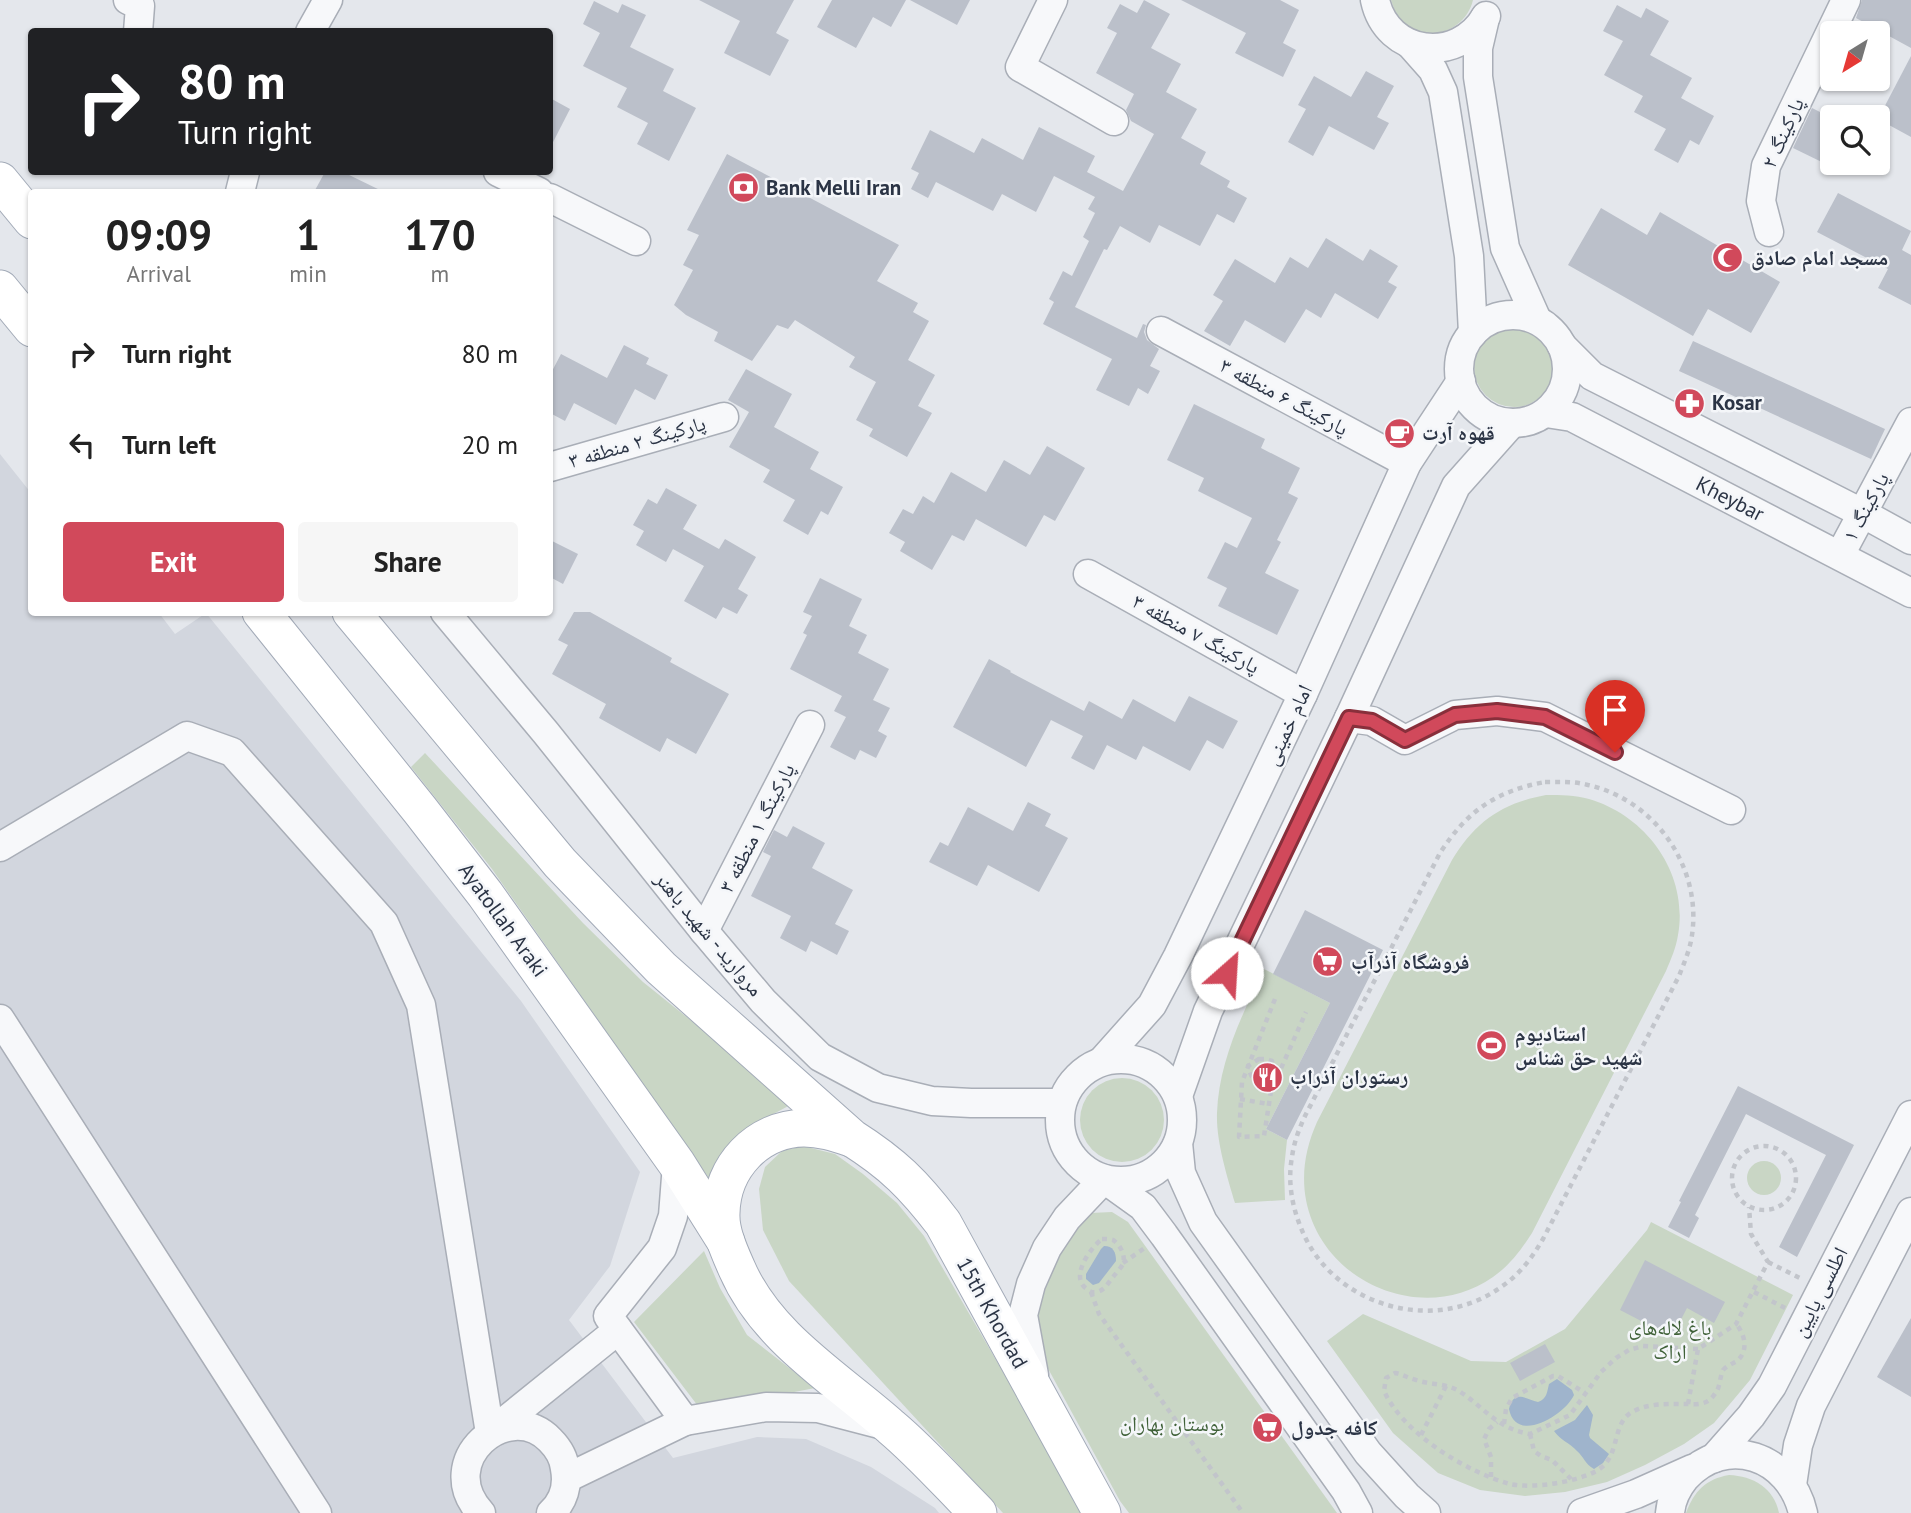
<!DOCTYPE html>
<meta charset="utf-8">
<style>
:root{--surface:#fff;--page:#f6f6f6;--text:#222;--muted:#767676;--accent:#d1495b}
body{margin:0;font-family:"PT Sans","Noto Naskh Arabic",sans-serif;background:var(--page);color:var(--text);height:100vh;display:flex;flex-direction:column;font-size:26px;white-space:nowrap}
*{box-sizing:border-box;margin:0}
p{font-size:23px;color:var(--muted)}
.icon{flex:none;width:38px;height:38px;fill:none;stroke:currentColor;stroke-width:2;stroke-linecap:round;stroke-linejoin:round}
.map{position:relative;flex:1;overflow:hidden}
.sheet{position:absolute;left:28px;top:189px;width:525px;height:427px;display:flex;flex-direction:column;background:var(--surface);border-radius:7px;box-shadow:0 2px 5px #0004}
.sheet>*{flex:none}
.guide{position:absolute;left:28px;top:28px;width:525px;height:147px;border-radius:7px;box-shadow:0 2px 5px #0004;background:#202124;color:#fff;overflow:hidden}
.needle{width:46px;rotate:217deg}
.tools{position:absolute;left:1820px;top:21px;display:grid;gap:14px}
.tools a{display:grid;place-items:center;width:70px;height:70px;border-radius:7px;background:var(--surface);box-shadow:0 2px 5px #0004;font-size:35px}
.pin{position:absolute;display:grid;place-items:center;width:60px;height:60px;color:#fff;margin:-72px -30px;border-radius:50% 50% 50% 0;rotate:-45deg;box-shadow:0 0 7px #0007}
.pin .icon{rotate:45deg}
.me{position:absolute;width:77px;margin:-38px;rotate:26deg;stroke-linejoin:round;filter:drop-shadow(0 0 5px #0008)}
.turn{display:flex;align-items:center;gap:24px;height:147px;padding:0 35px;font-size:32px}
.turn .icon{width:91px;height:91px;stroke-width:2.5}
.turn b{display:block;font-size:49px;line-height:60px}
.eta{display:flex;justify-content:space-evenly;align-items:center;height:119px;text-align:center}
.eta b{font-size:42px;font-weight:700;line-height:49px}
.action{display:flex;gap:14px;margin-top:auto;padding:14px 35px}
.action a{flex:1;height:80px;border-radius:7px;background:var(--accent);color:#fff;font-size:28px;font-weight:700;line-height:80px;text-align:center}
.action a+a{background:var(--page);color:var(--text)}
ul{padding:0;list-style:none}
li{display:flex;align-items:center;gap:21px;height:91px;padding:0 35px}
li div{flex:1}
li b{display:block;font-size:26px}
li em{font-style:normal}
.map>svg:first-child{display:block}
.built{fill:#d2d6de}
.green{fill:#c9d6c5}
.water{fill:#9fb4cc}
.building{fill:#bbc0ca}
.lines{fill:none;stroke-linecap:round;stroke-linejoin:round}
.minor-casing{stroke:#a9aeb7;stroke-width:31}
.major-casing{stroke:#a3abb8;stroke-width:39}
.path{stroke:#c2c5cb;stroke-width:4.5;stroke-dasharray:5 5;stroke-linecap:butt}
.minor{stroke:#f7f8fa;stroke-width:28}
.major{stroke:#fff;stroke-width:37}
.route-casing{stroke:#882f3b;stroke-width:18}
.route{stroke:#d1495b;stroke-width:12}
.labels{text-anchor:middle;stroke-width:5;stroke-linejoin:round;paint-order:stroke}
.street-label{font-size:21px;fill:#2b3445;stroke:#f4f6f9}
.poi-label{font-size:21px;font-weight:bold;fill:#2b3445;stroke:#f4f6f9;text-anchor:start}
.park-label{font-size:21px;fill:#3f6138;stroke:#f4f6f9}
</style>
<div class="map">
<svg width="1911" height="1513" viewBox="0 0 1911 1513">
<rect width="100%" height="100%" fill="#e4e7ec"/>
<path class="built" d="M0,454L31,493L32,612L159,613L175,634L206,613L521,1001L640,1172L610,1266L569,1320L673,1458L757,1437L806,1439L871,1467L935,1508L939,1513H0Z"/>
<g class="green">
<path d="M1391,0H1473C1466,30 1429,45 1404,23C1397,17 1394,9 1391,0Z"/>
<circle cx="1514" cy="367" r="40"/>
<path d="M425,753L583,923L643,982L794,1103L760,1121L713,1184L492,869L411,767Z"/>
<path d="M1546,795C1561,795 1575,795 1589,799C1647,816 1689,874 1678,935C1676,948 1671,959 1666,971L1532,1233C1521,1250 1510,1265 1493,1277C1423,1326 1322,1283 1306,1200C1301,1172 1306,1147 1317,1122L1452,860C1475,822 1502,803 1546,795Z"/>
<path d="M1264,969L1330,1003L1266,1129L1287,1140L1284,1169L1285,1200L1235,1203C1227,1176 1216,1141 1217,1113C1219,1061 1242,1015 1264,969Z"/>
<circle cx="1122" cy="1120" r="42"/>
<path d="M803,1146L835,1154L863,1174L897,1203L924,1236L1085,1513H1003L789,1281L763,1230L759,1189L765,1167L782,1151Z"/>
<circle cx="1764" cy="1178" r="17"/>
<path d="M1112,1212L1128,1222L1337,1513H1129L1120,1501L1032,1339L1033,1294L1055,1244L1090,1213Z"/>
<path d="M1651,1222L1793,1295L1750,1380L1714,1423L1684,1444L1645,1465L1607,1482L1565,1492L1525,1496L1480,1490L1438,1473L1393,1433L1327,1341L1363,1314L1471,1361L1506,1362L1565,1329L1647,1230Z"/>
<path d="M704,1251L720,1288L747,1335L815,1388L701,1410L634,1322Z"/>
<path d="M1729,1475C1753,1476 1774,1488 1779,1513H1686C1694,1491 1706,1479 1729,1475Z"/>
</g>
<g class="water">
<path d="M1104,1246C1113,1246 1116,1252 1116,1261L1099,1283L1093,1285L1086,1279V1274L1101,1249Z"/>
<path d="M1557,1379L1572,1390L1574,1395C1565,1415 1516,1445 1509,1409C1514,1389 1525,1399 1538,1402C1547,1399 1547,1392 1549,1384Z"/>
<path d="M1587,1405L1593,1415L1589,1435L1590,1438L1609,1454L1603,1463L1594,1469C1585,1464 1584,1457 1577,1451C1570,1443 1560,1440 1554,1431L1575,1420Z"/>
</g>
<g class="building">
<path d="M699,0H794L776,33L789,40L770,76L724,53L740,21Z"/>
<path d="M832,0H906L891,27L873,17L856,48L817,27Z"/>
<path d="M910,0H970L957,25Z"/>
<path d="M1144,0L1170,14L1151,48L1181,64L1166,92L1197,109L1181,138L1206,152L1200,164L1230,181L1227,187L1247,198L1234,223L1217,214L1200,246L1159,225L1150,243L1120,226L1107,250L1104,249L1075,307L1137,338L1143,324L1146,325L1144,332L1147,340L1159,349L1150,366L1160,371L1148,394L1138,388L1129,406L1096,390L1112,359L1043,324L1054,302L1049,299L1063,271L1072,276L1089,241L1083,237L1095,213L1088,209L1095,197L1054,176L1036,212L1002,194L993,211L936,182L928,198L911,189L919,173L911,169L930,130L974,153L982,138L1023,160L1039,127L1095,156L1087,172L1123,191L1154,134L1131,121L1126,110L1134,94L1096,73L1117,33L1107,28L1120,4L1137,13Z"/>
<path d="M1181,0H1280L1299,10L1283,43L1296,50L1283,77L1235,53L1246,33Z"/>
<path d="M1862,0H1911V48L1856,18Z"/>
<path d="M594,1L618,13L622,4L646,15L630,47L674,69L663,91L696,108L669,161L637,144L648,123L617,107L627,88L583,66L600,33L583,24Z"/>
<path d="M1617,5L1641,18L1646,8L1669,21L1650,55L1692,78L1681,98L1714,116L1699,145L1690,140L1678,163L1654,150L1666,129L1634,112L1643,96L1604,75L1623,41L1603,31Z"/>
<path d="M1911,56V137L1878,119Z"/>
<path d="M1366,71L1394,86L1377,117L1389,123L1374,150L1329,126L1313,156L1288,142L1306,109L1298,105L1314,76L1351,97Z"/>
<path d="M550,98L570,109L550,148Z"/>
<path d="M1812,108L1832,118V167L1793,148Z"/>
<path d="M727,154L899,245L877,281L918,303L913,312L929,321L908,360L935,375L918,406L932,413L907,457L869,436L873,429L856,420L876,382L849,367L855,357L795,320L788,329L777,325L752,361L714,341L718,332L686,315L674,305L693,270L683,265L699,235L687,230Z"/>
<path d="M325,172H343L384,192H314Z"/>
<path d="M1838,193L1911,231L1902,250L1911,255V305L1878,288L1888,269L1817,232Z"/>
<path d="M1601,208L1647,235L1660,212L1780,282L1751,333L1708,309L1693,336L1568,265Z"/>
<path d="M1326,238L1363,261L1370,249L1398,266L1388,282L1397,287L1378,319L1335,293L1321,318L1306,309L1285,343L1245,320L1230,346L1204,331L1223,301L1213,295L1235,259L1275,283L1290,257L1308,268Z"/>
<path d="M1693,341L1885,429L1871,459L1679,371Z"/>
<path d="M624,345L649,358L646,364L668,375L655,400L635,389L616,425L574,403L565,421L550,413V375L561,354L607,378Z"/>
<path d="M746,369L792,394L774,427L819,452L810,469L843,487L828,515L821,511L808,535L783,521L795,500L763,482L770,470L729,447L749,412L728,400Z"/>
<path d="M1194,404L1265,439L1261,448L1300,468L1288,493L1298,498L1277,540L1281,542L1265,573L1299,590L1277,635L1218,606L1227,588L1207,578L1225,542L1237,548L1252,518L1198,491L1204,478L1167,460Z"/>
<path d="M1047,446L1085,468L1055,521L1044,515L1026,547L976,519L964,541L952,535L932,570L900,551L905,542L889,533L903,509L913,514L923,496L934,503L951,472L986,492L1004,460L1030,475Z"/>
<path d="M666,488L697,505L683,529L719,549L725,539L756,557L738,589L748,595L737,614L723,607L716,619L684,601L704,566L673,549L666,562L636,545L644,531L633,525L648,499L657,504Z"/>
<path d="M550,540L578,554L563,584L550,577Z"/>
<path d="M820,578L862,599L849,626L867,635L858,653L889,669L873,700L890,708L878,731L887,736L876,758L860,750L855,760L830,747L846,717L834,711L842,696L790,669L807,635L803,633L812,616L803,612Z"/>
<path d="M574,612H590L672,658L670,662L729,694L696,754L667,738L660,752L599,718L606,704L552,674L568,645L558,640Z"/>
<path d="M989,659L1011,671L1010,672L1084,711L1089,701L1122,719L1133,699L1175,722L1189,696L1238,721L1223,749L1207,740L1190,771L1143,746L1136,760L1107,745L1094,770L1071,758L1083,736L1051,720L1026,767L953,727Z"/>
<path d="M1028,802L1051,814L1045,826L1068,838L1039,892L988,865L977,886L929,862L940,842L948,846L968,807L1013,831Z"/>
<path d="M793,826L825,843L812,868L853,890L835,924L849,931L837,955L811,941L806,952L780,938L791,916L751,896L771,856L763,852L774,830L787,837Z"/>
<path d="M1305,910L1383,950L1287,1140L1266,1129L1330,1003L1273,974Z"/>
<path d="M1738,1086L1854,1145L1797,1257L1779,1247L1826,1155L1746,1114L1695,1215L1699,1218L1689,1238L1668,1227L1681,1202L1679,1201Z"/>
<path d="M1645,1260L1725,1302L1714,1323L1687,1308L1672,1337L1620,1310Z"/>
<path d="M1911,1318V1397L1877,1377Z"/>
<path d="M1545,1344L1555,1362L1520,1381L1510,1363Z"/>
</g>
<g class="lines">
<defs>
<g id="minor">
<path d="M128,0L140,6L138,32"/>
<path d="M1053,0L1020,67L1114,121"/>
<path d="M1375,0C1387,56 1458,65 1486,16"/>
<path d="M1485,18L1478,48V77L1505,248L1537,320"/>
<path d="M310,32L328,0"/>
<path d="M1410,44L1433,70L1443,92L1469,256L1473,333"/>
<path d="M498,172L539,192"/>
<path d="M240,192L245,172"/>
<path d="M550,198L636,241"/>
<path d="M1769,232L1761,201L1766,166L1846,0"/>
<circle cx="1513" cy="369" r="54"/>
<path d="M1161,331L1407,463"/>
<path d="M1562,346L1592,376L1862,513L1911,540"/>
<path d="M1546,413L1572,417L1911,593"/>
<path d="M550,467L724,417"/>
<path d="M1840,555L1911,422"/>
<path d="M1088,574L1303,694"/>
<path d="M445,612L546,733L704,931L763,1001L820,1057L878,1088L932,1101L971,1103H1061"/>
<path d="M1349,718L1372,721L1405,740L1455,715L1497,711L1545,717L1731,810"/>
<path d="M0,847L187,736L232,752L384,923L421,1005L490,1433L618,1330"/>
<path d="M704,931L810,725"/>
<path d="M0,1019L317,1513"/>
<circle cx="1121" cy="1120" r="61"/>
<path d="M1102,1061L1152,1005L1178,956L1303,694L1407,463L1461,381"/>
<path d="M1178,1096L1208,1011L1349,718L1456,486L1512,423"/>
<path d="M1178,1143L1181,1173L1203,1222L1368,1453L1407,1496L1426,1513"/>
<path d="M677,1164L673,1216L662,1248L608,1316L685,1421L766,1407L818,1408L887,1426"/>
<path d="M1034,1375L1023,1315L1031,1284L1047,1248L1067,1218L1104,1179L1143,1207L1164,1235L1346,1491L1358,1513"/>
<path d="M1714,1458L1751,1416L1772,1386L1911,1115"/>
<path d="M567,1478L685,1421"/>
<path d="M1792,1485L1798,1445L1811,1406L1911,1212"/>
<path d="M481,1513C433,1461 508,1397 550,1440C558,1448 564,1458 565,1469C568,1485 564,1501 551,1513"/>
<path d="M1582,1513L1636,1494L1692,1469"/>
<path d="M1670,1513C1671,1500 1677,1488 1685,1478C1726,1433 1790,1456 1803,1513"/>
</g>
<g id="major">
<path d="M0,181L32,220"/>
<path d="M0,289L32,328"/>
<path d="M261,612L420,810L485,894L677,1164L726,1242"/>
<path d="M351,612L560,863L661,968L852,1138C893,1164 914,1185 943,1223L1102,1513"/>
<path d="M851,1138C836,1133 821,1128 804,1128C757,1129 722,1167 721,1213C720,1232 730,1253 737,1269C767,1338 837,1379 891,1427C922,1453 949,1484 978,1513"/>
</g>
</defs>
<use href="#minor" class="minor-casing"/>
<use href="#major" class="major-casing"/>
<g class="path">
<path d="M1545,782C1560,782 1574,781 1588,785C1655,800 1702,867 1692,935C1690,950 1684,963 1679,976L1543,1239C1532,1258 1519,1275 1501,1287C1436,1334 1338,1308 1304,1235C1293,1211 1287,1184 1292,1157C1294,1142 1299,1129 1305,1116L1440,853C1467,811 1496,791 1545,782Z"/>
<path d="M1275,999L1242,1082L1239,1137L1264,1136L1271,1091L1306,1012"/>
<path d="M1259,1059H1266L1272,1061L1278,1077C1261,1087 1253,1086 1248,1066Z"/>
<path d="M1240,1099L1268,1104"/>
<circle cx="1764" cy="1178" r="32"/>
<path d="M1102,1239C1104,1239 1111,1239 1113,1240C1120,1244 1126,1256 1123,1264C1121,1268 1116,1273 1113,1277C1108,1283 1105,1290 1097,1292C1093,1293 1090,1292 1087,1289C1069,1278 1090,1248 1102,1239Z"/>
<path d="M1768,1262L1802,1279"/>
<path d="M1123,1263L1146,1247"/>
<path d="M1091,1292L1099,1314L1243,1513"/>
<path d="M1754,1292L1787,1309"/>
<path d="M1698,1349L1643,1346L1629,1350L1616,1358L1601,1372L1570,1415L1530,1434C1497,1429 1484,1407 1459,1391C1446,1383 1430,1385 1416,1380C1408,1378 1402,1374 1395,1373L1386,1378L1384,1391C1403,1433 1466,1472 1510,1484C1533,1489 1578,1482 1598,1470C1621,1456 1611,1424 1632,1412C1648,1403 1667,1404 1685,1404C1691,1404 1700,1405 1706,1402C1711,1400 1714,1395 1717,1391C1720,1385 1720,1377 1723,1370C1727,1366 1732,1364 1737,1361C1749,1351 1745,1334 1736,1324"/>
<path d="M1688,1404L1698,1349L1736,1324L1768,1262L1751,1234L1749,1207"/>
<path d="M1504,1424L1506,1409L1512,1398L1553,1376H1558L1585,1393"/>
<path d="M1530,1434L1534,1451L1541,1456L1552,1460L1571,1479"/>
<path d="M1421,1435L1446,1386"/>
<path d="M1491,1477V1457L1484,1439L1489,1429L1497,1422"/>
</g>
<use href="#minor" class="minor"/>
<use href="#major" class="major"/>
</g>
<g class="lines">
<defs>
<path id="route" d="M1227,973L1349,718L1372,721L1405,740L1455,715L1497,711L1545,717L1615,752"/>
</defs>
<use href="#route" class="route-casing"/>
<use href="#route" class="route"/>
</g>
<defs>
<symbol id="bank-disc" viewBox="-11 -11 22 22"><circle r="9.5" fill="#d1495b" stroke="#f4f6f9"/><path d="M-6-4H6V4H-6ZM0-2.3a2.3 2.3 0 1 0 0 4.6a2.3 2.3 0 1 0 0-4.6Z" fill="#fff"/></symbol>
<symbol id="mosque-disc" viewBox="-11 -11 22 22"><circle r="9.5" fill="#d1495b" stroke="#f4f6f9"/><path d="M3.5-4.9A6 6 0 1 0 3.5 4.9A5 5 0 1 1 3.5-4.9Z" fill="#fff"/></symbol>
<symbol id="pharmacy-disc" viewBox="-11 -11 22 22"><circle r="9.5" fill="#d1495b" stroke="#f4f6f9"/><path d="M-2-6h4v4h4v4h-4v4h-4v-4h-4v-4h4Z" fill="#fff"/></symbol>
<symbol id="cafe-disc" viewBox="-11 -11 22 22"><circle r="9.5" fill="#d1495b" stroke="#f4f6f9"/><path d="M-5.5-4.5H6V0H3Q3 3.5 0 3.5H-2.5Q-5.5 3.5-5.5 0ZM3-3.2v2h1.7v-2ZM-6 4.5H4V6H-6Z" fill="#fff"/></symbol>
<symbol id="supermarket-disc" viewBox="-11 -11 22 22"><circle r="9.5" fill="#d1495b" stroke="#f4f6f9"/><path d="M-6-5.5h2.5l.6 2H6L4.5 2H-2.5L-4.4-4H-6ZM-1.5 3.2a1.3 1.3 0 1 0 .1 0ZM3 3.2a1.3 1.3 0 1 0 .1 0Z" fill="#fff"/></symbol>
<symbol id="stadium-disc" viewBox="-11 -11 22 22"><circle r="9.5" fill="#d1495b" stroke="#f4f6f9"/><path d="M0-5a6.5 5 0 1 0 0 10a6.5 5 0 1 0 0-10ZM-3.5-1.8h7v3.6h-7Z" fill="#fff"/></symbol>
<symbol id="restaurant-disc" viewBox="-11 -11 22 22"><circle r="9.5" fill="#d1495b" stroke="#f4f6f9"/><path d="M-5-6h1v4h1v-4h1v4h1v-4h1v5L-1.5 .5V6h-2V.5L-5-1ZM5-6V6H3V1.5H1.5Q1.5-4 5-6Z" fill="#fff"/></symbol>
</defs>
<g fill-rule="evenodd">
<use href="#bank-disc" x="726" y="170" width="35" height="35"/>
<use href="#mosque-disc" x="1710" y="240" width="35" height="35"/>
<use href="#pharmacy-disc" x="1672" y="386" width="35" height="35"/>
<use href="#cafe-disc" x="1382" y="416" width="35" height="35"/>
<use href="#supermarket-disc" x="1310" y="944" width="35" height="35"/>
<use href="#stadium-disc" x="1474" y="1028" width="35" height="35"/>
<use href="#restaurant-disc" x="1250" y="1060" width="35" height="35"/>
<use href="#supermarket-disc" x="1250" y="1410" width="35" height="35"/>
</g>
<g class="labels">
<g class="street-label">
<text transform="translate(1783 133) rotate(-66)" y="7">پارکینگ ۲</text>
<text transform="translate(1284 397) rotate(28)" y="7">پارکینگ ۶ منطقه ۳</text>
<text transform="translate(637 442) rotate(-16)" y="7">پارکینگ ۲ منطقه ۳</text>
<text transform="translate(1730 499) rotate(27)" y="7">Kheybar</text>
<text transform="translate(1866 507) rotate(-62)" y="7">پارکینگ ۱</text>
<text transform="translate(1196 634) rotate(29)" y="7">پارکینگ ۷ منطقه ۳</text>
<text transform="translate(1288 725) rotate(-65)" y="7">امام خمینی</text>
<text transform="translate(757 828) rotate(-63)" y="7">پارکینگ ۱ منطقه ۳</text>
<text transform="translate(503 920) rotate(54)" y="7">Ayatollah Araki</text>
<text transform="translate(709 934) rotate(50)" y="7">مروارید - شهید باهنر</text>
<text transform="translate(1820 1292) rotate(-63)" y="7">اطلسی پایین</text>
<text transform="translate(992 1313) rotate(61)" y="7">15th Khordad</text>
</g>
<g class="poi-label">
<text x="766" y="195">Bank Melli Iran</text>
<text x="1751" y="265">مسجد امام صادق</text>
<text x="1712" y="410">Kosar</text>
<text x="1422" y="440">قهوه آرت</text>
<text x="1351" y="969">فروشگاه آذرآب</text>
<text x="1515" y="1041">استادیوم<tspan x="1515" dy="24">شهید حق شناس</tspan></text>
<text x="1290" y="1084">رستوران آذراب</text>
<text x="1291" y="1435">کافه جدول</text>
</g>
<g class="park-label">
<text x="1670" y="1335">باغ لاله‌های<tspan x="1670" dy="24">اراک</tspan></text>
<text x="1172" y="1431">بوستان بهاران</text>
</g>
</g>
</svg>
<div class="tools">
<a><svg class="needle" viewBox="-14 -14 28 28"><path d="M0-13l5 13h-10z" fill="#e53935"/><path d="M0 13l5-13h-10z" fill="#767676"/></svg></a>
<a><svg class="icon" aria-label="search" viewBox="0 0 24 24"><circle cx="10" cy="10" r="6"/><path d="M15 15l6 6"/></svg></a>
</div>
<div class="pin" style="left:1615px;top:752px;background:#d93025"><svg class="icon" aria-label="arrive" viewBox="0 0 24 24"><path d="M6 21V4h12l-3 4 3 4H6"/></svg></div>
<svg class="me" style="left:1227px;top:973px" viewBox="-20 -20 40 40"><circle r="19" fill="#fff"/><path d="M0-13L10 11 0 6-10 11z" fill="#d1495b"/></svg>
<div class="guide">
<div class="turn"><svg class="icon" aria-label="right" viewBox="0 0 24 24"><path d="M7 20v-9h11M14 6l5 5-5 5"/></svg><div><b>80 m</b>Turn right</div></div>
</div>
<section class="sheet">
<div class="eta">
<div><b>09:09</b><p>Arrival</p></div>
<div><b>1</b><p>min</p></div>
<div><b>170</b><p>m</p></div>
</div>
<ul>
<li><svg class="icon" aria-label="right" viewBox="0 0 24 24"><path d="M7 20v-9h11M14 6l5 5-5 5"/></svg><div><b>Turn right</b></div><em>80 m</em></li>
<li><svg class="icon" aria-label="left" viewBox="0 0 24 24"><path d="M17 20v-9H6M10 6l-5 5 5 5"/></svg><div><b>Turn left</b></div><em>20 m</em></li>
</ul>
<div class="action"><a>Exit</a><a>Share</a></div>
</section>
</div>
